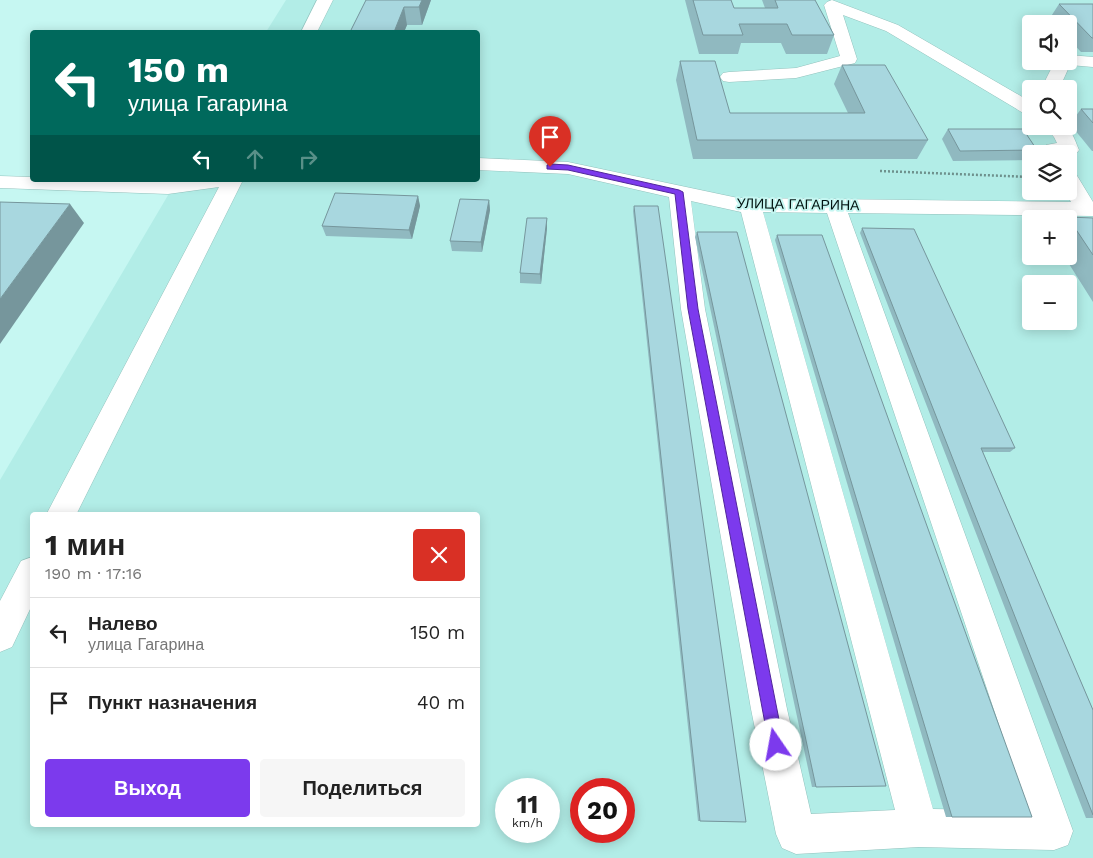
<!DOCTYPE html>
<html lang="ru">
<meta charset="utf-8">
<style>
:root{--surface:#fff;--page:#f6f6f6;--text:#222;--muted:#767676;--line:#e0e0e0;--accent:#7c3aed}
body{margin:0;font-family:"Work Sans",sans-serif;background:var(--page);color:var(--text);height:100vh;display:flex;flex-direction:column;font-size:19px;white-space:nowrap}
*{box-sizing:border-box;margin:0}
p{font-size:16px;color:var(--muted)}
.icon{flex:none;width:28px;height:28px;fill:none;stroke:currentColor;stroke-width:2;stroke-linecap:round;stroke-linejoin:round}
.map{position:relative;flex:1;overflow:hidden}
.sheet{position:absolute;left:30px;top:512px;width:450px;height:315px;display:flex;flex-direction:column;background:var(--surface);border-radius:5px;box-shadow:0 2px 12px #0003}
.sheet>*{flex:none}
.banner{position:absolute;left:30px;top:30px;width:450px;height:152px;border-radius:5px;box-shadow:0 2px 12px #0003;background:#00695c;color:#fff;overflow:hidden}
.buttons{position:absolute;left:1022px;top:15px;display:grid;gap:10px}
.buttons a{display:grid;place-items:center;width:55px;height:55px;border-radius:5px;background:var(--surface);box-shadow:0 2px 12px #0003;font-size:25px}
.speed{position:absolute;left:495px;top:778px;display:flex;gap:10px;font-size:25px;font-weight:700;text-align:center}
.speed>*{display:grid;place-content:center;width:65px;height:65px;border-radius:50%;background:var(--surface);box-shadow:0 2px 12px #0003;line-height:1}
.speed small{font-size:12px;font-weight:400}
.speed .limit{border:8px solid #d22;background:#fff;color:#111}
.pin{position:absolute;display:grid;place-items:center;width:42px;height:42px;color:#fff;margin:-51px -21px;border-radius:50% 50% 50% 0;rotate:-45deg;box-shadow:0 0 5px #0007}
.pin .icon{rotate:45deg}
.me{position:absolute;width:55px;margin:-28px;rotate:348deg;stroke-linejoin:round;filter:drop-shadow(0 0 4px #0008)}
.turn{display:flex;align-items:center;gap:18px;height:105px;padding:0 15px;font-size:22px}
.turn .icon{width:65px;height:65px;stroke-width:2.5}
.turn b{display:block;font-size:35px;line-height:42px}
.lanes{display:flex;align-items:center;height:48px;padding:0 15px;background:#0003;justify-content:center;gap:25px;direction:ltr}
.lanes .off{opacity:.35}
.round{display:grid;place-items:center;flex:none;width:52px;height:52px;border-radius:5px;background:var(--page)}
.headline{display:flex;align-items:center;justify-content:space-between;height:85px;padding:0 15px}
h1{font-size:30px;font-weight:700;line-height:38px}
.primary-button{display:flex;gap:10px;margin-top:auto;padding:10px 15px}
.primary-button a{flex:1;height:58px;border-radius:5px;background:var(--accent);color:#fff;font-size:20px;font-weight:700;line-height:58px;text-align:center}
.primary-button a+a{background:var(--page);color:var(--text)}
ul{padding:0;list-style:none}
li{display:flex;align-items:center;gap:15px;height:70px;padding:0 15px;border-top:1px solid var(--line)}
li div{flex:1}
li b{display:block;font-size:19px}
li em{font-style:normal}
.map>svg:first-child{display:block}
.built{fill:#b2ede7;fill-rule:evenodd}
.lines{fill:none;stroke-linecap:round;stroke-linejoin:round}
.minor-casing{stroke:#93c2bd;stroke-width:1}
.path{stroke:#6e918d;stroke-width:2.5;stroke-dasharray:2 2;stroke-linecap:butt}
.minor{fill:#fff;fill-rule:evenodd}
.wall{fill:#90b9c0}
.shaded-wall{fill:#76969c}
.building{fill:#a8d7df;stroke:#76969c}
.route{fill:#7c3aed;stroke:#51269a}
.labels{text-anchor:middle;stroke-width:4;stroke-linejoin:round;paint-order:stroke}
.far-street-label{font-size:14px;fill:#031412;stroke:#c6f7f2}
</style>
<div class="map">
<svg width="1093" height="858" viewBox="0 0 1093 858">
<rect width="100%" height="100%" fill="#c6f7f2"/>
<path class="built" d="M286,0H1093V858H0V480L177,180H478V32H266ZM1031,24H1069V61H1031ZM1031,89H1069V126H1031ZM1031,154H1069V191H1031ZM1031,219H1069V256H1031ZM1031,284H1069V321H1031ZM32,515H478V825H32ZM506,789H549V831H506ZM581,789H624V831H581Z"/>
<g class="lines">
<defs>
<g id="minor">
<path d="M317,0H333L317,32H301Z"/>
<path d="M832,0L898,25L1031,102V115L1025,114L886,31L843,15L857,59L855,63L796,78L729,82L723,81L720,77L723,73L729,72L796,68L840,56L824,5L827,2Z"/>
<path d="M1069,55L1093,57V67L1070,65L1059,89H1041L1055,61H1069Z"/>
<path d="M1044,126C1070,126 1069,125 1079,150L1076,154L1069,156V154H1045L1043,149L1046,145L1057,143L1054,137Z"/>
<path d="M478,158L568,162L738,198L1071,202L1065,191H1069V173L1076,174L1093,202V216L848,213L1073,831L1068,845L1054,850L919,847L796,854L782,848L776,834L751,709L681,309L669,197L568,174L478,170ZM691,201L741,212L895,810L811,814L787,709L705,309ZM763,212L827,213L1028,811L933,809Z"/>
<path d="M0,176L32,177V180H243L76,515H46L219,187L168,194L0,188Z"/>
<path d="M32,557V605L12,647L0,652V601L21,561Z"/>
</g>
</defs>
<use href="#minor" class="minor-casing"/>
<path class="path" d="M880,171L1031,177"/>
<use href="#minor" class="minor"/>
</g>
<g class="wall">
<path d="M366,0H431L422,25H407L404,32H350Z"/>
<path d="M685,0H731L734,8H765L762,0H815L834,35L827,54H786L781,43H741L738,54H699Z"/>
<path d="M1059,4H1093V52H1081L1069,39V24H1055L1050,18Z"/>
<path d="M680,61L730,113H848L834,84L842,65L928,140L917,159H693L676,80Z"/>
<path d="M1081,109H1093V151H1092L1070,124Z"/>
<path d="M948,129L1037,150L1034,154H1031V158L1030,160L953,161L942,139Z"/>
<path d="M418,196L420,206L412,239L326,236L322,226Z"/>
<path d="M489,200L490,210L482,252L452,251L450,241Z"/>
<path d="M634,206L746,822L698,821L633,211Z"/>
<path d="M1068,217L1093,218V302L1064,256H1069V219H1066Z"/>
<path d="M547,218V228L541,284L520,283V273Z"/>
<path d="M862,228L1015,448L1010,452H983L1093,710V818H1086L860,233Z"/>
<path d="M697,232L886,786L812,787L695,237Z"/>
<path d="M777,235L1032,817H946L775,240Z"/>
</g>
<g class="shaded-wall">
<path d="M422,0H431L422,25L419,7Z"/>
<path d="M404,7L407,25L404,32H394Z"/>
<path d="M418,196L420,206L412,239L409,230Z"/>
<path d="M489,200L490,210L482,252L481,242Z"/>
<path d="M70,204L84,223L0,344V299Z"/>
<path d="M547,218V228L541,284L540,274Z"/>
</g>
<g class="building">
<path d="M366,0H422L419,7H404L394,32H350Z"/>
<path d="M693,0H731L734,8H778L775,0H815L834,35H792L787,24H739L743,35H703Z"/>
<path d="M1059,4H1093V38H1092Z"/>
<path d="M680,61H715L730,113H865L842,65H885L928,140H697Z"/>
<path d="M1081,109H1093V123Z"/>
<path d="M948,129H1023L1037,150L960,151Z"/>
<path d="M335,193L418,196L409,230L322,226Z"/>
<path d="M460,199L489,200L481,242L450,241Z"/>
<path d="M0,202L70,204L0,299Z"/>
<path d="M634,206H658L746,822L700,821Z"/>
<path d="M1068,217L1093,218V255L1069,219Z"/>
<path d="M527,218H547L540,274L520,273Z"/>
<path d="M862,228L914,229L1015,448H981L1093,710V815Z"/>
<path d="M697,232H737L886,786L816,787Z"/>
<path d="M777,235H822L1032,817H952Z"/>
</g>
<path class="route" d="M550,164L568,165L679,190L683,192L698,309L784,745L782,750L776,752L771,750L769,745L688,309L675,194L568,170L547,169V165Z"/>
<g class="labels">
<g class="far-street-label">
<text transform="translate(798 204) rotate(1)" y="5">УЛИЦА ГАГАРИНА</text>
</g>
</g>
</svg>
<div class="buttons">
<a><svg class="icon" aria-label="sound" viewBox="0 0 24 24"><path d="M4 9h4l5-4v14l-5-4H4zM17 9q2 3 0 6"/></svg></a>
<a><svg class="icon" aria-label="search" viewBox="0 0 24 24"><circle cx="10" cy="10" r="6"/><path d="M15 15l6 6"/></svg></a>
<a><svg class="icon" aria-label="layers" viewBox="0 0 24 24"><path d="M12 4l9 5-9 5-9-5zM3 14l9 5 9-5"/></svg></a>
<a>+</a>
<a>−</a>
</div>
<div class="speed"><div>11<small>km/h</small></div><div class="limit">20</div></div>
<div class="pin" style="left:550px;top:167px;background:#d93025"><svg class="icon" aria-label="arrive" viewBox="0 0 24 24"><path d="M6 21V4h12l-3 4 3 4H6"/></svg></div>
<svg class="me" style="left:776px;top:745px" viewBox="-20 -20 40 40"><circle r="19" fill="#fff"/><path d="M0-13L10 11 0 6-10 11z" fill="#7c3aed"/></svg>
<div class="banner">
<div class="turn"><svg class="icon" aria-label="left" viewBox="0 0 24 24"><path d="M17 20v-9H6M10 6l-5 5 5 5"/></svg><div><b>150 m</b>улица Гагарина</div></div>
<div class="lanes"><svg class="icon" aria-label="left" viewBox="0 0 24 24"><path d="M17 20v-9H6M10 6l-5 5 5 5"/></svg><svg class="icon off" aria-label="ahead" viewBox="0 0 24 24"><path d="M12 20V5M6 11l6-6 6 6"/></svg><svg class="icon off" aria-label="right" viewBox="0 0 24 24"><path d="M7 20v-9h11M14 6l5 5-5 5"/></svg></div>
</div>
<section class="sheet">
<div class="headline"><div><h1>1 мин</h1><p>190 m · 17:16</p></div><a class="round" style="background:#d93025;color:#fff"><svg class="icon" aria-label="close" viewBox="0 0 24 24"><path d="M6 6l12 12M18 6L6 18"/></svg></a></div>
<ul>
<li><svg class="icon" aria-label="left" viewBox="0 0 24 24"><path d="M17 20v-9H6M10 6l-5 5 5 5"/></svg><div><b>Налево</b><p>улица Гагарина</p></div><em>150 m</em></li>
<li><svg class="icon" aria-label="arrive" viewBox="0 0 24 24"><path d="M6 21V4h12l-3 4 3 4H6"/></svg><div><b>Пункт назначения</b></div><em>40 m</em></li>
</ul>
<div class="primary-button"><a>Выход</a><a>Поделиться</a></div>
</section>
</div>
